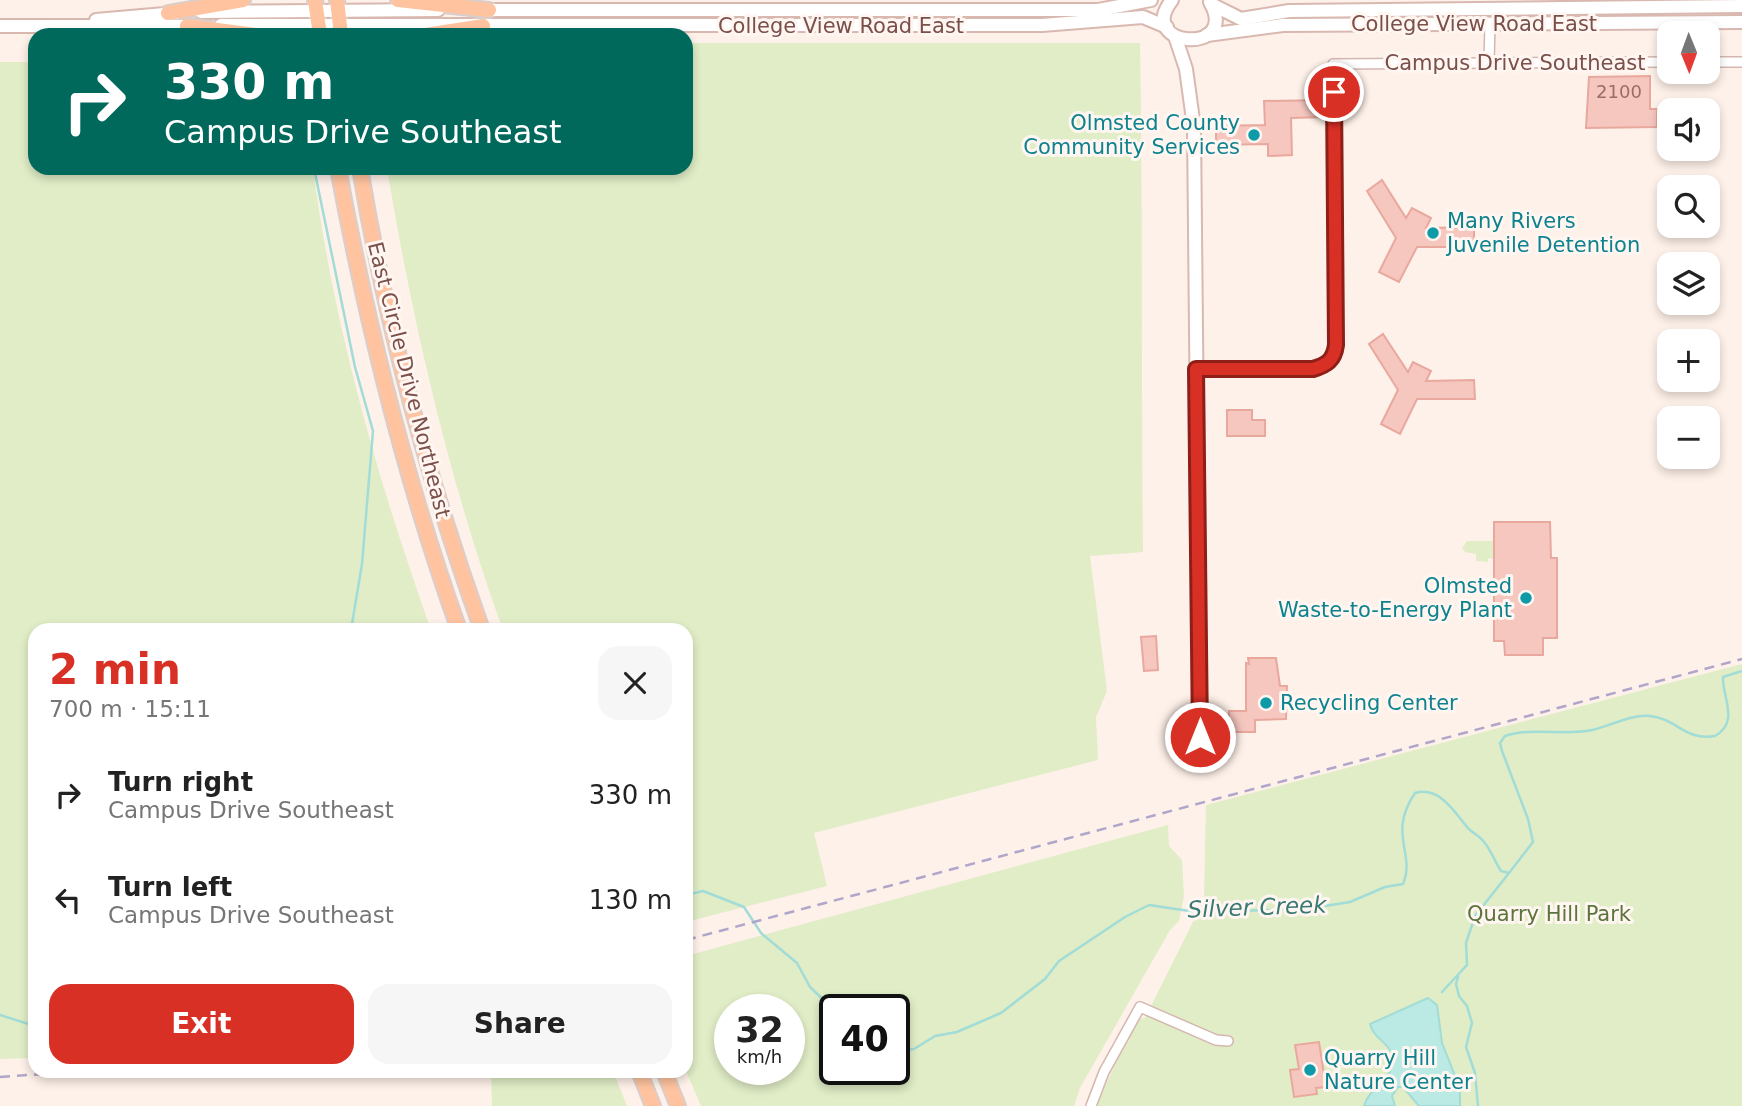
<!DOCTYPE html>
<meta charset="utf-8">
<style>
:root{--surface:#fff;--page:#f6f6f6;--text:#222;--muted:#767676;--accent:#d93025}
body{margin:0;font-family:"DejaVu Sans",sans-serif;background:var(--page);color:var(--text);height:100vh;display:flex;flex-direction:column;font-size:26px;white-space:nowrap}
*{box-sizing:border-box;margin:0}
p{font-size:23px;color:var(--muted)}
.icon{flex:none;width:38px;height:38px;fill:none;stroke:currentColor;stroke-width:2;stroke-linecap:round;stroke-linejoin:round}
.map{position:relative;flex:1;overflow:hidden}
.drawer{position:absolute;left:28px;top:623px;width:665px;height:455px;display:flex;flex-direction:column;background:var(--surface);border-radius:21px;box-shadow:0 4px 10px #0003}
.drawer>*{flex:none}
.hud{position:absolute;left:28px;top:28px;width:665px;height:147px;border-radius:21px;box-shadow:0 4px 10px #0003;background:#00695c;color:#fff;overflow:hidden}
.needle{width:46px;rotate:179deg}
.tools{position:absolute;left:1657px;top:21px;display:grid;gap:14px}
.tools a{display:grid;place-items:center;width:63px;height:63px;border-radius:14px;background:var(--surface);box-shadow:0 4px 10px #0003;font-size:35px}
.speed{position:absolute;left:714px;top:994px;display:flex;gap:14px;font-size:35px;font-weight:700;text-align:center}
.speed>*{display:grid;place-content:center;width:91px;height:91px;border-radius:50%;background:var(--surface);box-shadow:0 4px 10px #0003;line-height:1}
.speed small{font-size:18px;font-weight:400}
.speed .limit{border:4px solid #111;border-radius:10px;background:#fff;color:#111}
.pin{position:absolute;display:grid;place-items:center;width:60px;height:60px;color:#fff;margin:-30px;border:4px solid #fff;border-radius:50%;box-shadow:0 2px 7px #0007}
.me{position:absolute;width:77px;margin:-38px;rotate:0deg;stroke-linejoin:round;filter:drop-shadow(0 0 5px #0008)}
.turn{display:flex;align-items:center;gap:24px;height:147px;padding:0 21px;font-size:32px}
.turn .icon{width:91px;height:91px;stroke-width:2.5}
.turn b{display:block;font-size:49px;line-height:60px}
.round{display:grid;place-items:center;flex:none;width:74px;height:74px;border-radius:21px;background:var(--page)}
.summary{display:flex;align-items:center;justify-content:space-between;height:119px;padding:0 21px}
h1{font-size:42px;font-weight:800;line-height:52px;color:var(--accent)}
.cta{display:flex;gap:14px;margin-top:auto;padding:14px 21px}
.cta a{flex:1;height:80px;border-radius:21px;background:var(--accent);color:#fff;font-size:28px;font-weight:800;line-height:80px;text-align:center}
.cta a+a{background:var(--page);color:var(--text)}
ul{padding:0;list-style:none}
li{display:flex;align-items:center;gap:21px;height:105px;padding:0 21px}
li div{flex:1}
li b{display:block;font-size:26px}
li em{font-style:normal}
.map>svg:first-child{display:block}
.green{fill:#e0edc6;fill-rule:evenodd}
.water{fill:#bbeae5;stroke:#a1dcd7;stroke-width:2}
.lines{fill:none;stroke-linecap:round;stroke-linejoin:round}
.stream{stroke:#a1dcd7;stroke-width:2.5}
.building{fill:#f5c7bf;stroke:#e9a89e;stroke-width:2}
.street-casing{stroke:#d4b7b0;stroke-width:12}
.secondary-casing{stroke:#d9b8b0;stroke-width:16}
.primary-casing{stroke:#dacecc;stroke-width:18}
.street{stroke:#fff;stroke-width:9}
.secondary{stroke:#fff;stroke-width:12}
.primary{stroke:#ffc39f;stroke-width:14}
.rail{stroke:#b0a5ca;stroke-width:2.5;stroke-dasharray:10 7;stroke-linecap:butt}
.route-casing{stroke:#8d1f18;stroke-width:18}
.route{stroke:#d93025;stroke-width:12}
.culture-dot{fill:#0f9aa8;stroke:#fff6f1;stroke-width:2.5}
.labels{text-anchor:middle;stroke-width:6;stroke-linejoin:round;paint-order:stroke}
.number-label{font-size:18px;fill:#9a6d67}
.street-label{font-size:21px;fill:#7b4f4a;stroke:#fff6f1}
.culture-label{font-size:21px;fill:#0d838f;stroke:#fff6f1;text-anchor:start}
.park-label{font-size:21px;fill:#5b753b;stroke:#fff6f1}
.water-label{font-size:23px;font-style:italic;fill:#397974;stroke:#fff6f1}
</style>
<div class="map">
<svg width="1742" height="1106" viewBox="0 0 1742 1106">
<rect width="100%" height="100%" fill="#fef1e9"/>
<g class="green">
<path d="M686,43H1140C1143,213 1141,382 1143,552L1090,556L1107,691L1096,717L1098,760L814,833L827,886L686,922V630H503C450,485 412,320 387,168H686Z"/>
<path d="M0,62H35V168H313C333,325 378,481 431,630H35V1058L0,1059Z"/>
<path d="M1467,541H1494V559L1488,558V562L1476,561V554L1465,552L1462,548Z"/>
<path d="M1742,664V1106H1096L1132,1028L1139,1019L1145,1018L1204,900L1206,805Z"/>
<path d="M1168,825L1169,846L1182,860L1184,896L1179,921L1170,930L1080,1088L1074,1106H701L686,1071V956ZM730,1010H789V1069H730ZM835,1010H894V1069H835Z"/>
<path d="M491,1071H613L627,1106H492Z"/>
</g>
<path class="water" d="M1428,998L1437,1005L1442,1043L1460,1088V1106H1419L1403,1087H1398L1392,1096L1395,1106H1364C1369,1086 1399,1077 1392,1054C1387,1041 1374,1039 1370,1024Z"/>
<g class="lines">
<g class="stream">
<path d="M314,168L355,367L373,431L362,564L351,630"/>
<path d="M686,895L703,891L744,907L761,933L797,963L810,987L835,1011"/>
<path d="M1458,977L1456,984L1459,996L1467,1006L1472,1023L1466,1047L1475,1073L1478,1106"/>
<path d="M1442,992L1467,965L1466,943L1475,916L1509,873"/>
<path d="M0,1015L35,1026"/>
<path d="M894,1051L914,1049L935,1036L957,1032L1001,1013L1045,979L1059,961L1125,917L1149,905L1196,912L1306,909L1350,902L1385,887L1403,884C1416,854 1387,834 1415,793C1439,786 1454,811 1467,827C1472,833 1480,836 1484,842C1491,850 1495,862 1501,871L1509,873L1533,842L1528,819L1502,751L1500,743L1505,736C1532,727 1564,736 1592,730C1611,726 1630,714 1650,716C1678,719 1684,741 1715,736C1740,722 1722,697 1723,677L1742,671"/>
</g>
</g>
<g class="building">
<path d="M1650,76V109H1657V127L1586,128L1589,77Z"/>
<path d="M1326,100V117L1291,118L1292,155L1268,156V144L1216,145V126L1265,125L1264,101Z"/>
<path d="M1382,180L1406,218L1412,208L1431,218L1426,228L1474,227V247H1417L1399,282L1379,272L1396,238L1367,191Z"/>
<path d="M1383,334L1408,372L1413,362L1431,371L1426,381L1474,380L1475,399H1417L1400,434L1381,424L1398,390L1369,344Z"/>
<path d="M1227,410H1252V420H1265V436H1227Z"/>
<path d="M1494,522H1550L1551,558H1557V638H1543V655H1505L1504,641H1494Z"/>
<path d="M1156,636L1158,670L1144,671L1141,637Z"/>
<path d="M1248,658H1276L1280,686H1287L1286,719L1255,720V732H1229V728H1223V717H1229V711H1246V663L1249,664Z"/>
<path d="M1319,1042L1326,1087L1316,1088L1317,1094L1294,1097L1290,1070L1299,1069L1295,1045Z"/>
</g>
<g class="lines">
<defs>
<g id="street">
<path d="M1708,62H1742"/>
<path d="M1489,63L1490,24"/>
<path d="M1196,369H1313C1327,365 1334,360 1336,345L1333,64L1670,62"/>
<path d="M1091,1106L1104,1072L1140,1007L1216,1040L1228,1041"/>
</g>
<g id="secondary">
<path d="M1172,0C1134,48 1241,56 1210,2"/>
<path d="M1211,4L1241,19L1289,11L1742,6"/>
<path d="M481,10H1098L1151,0"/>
<path d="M201,12L438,10"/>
<path d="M96,20L176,13"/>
<path d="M221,25H1042L1143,17L1167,27"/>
<path d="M0,26H196"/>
<path d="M1207,35L1283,25L1742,22"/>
<path d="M1175,36L1186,69L1194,127L1200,737"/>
</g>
<g id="primary">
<path d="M315,0L320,35"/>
<path d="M337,0L341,35"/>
<path d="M398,0L489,10"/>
<path d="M168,13L243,0"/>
<path d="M187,26L255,35"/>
<path d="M426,35L483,26"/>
<path d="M338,168C367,325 405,479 459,630"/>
<path d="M360,168C386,326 428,479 482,630"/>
<path d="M639,1071L653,1106"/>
<path d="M664,1071L678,1106"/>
</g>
</defs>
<use href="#street" class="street-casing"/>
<use href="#secondary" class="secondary-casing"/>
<use href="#primary" class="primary-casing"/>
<use href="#street" class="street"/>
<use href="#secondary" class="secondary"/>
<use href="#primary" class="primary"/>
<g class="rail">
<path d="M686,940L1742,659"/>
<path d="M0,1077L86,1071"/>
</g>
</g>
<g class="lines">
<defs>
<path id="route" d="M1200,737L1196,369H1313C1327,365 1334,360 1336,345L1334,92"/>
</defs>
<use href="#route" class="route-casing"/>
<use href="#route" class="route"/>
</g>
<g class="culture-dot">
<circle cx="1254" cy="135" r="7"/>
<circle cx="1433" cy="233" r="7"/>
<circle cx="1526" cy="598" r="7"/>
<circle cx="1266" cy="703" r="7"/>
<circle cx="1310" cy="1070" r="7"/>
</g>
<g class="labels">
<g class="number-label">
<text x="1619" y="98">2100</text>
</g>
<g class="street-label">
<text x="1474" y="31">College View Road East</text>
<text x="841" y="33">College View Road East</text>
<text x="1515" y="70">Campus Drive Southeast</text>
<text transform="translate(409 380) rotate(76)" y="7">East Circle Drive Northeast</text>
</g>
<g class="culture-label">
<text x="1240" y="130" text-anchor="end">Olmsted County<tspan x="1240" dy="24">Community Services</tspan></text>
<text x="1447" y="228">Many Rivers<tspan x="1447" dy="24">Juvenile Detention</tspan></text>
<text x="1512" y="593" text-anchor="end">Olmsted<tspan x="1512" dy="24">Waste-to-Energy Plant</tspan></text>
<text x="1280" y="710">Recycling Center</text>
<text x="1324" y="1065">Quarry Hill<tspan x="1324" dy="24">Nature Center</tspan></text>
</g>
<g class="park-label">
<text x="1549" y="921">Quarry Hill Park</text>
</g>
<g class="water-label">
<text transform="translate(1257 907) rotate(-2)" y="8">Silver Creek</text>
</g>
</g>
</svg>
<div class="tools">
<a><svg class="needle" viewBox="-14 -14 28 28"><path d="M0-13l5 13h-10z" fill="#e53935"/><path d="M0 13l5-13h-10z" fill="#767676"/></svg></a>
<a><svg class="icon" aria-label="sound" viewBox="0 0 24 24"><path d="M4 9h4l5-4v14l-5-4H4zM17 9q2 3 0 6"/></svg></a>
<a><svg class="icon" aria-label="search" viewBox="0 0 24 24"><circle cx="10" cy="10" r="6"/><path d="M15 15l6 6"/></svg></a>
<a><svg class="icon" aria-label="layers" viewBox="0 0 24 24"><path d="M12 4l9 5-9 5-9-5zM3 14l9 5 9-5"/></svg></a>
<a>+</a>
<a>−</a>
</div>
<div class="speed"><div>32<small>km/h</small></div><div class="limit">40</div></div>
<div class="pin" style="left:1334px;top:92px;background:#d93025"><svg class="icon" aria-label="arrive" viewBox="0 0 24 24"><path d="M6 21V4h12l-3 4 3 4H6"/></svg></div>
<svg class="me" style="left:1200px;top:737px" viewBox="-20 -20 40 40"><circle r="17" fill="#d93025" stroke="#fff" stroke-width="3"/><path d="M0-11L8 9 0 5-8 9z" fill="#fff"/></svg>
<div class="hud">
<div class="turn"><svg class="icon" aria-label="right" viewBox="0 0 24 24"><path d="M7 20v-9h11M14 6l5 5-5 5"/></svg><div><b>330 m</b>Campus Drive Southeast</div></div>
</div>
<section class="drawer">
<div class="summary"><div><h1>2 min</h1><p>700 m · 15:11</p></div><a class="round"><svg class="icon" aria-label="close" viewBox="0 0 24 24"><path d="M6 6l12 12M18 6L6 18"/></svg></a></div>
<ul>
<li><svg class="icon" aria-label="right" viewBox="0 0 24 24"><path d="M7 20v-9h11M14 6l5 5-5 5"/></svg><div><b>Turn right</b><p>Campus Drive Southeast</p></div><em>330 m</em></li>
<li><svg class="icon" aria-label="left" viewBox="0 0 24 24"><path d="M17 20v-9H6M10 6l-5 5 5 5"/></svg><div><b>Turn left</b><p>Campus Drive Southeast</p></div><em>130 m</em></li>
</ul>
<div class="cta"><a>Exit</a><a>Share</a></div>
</section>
</div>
